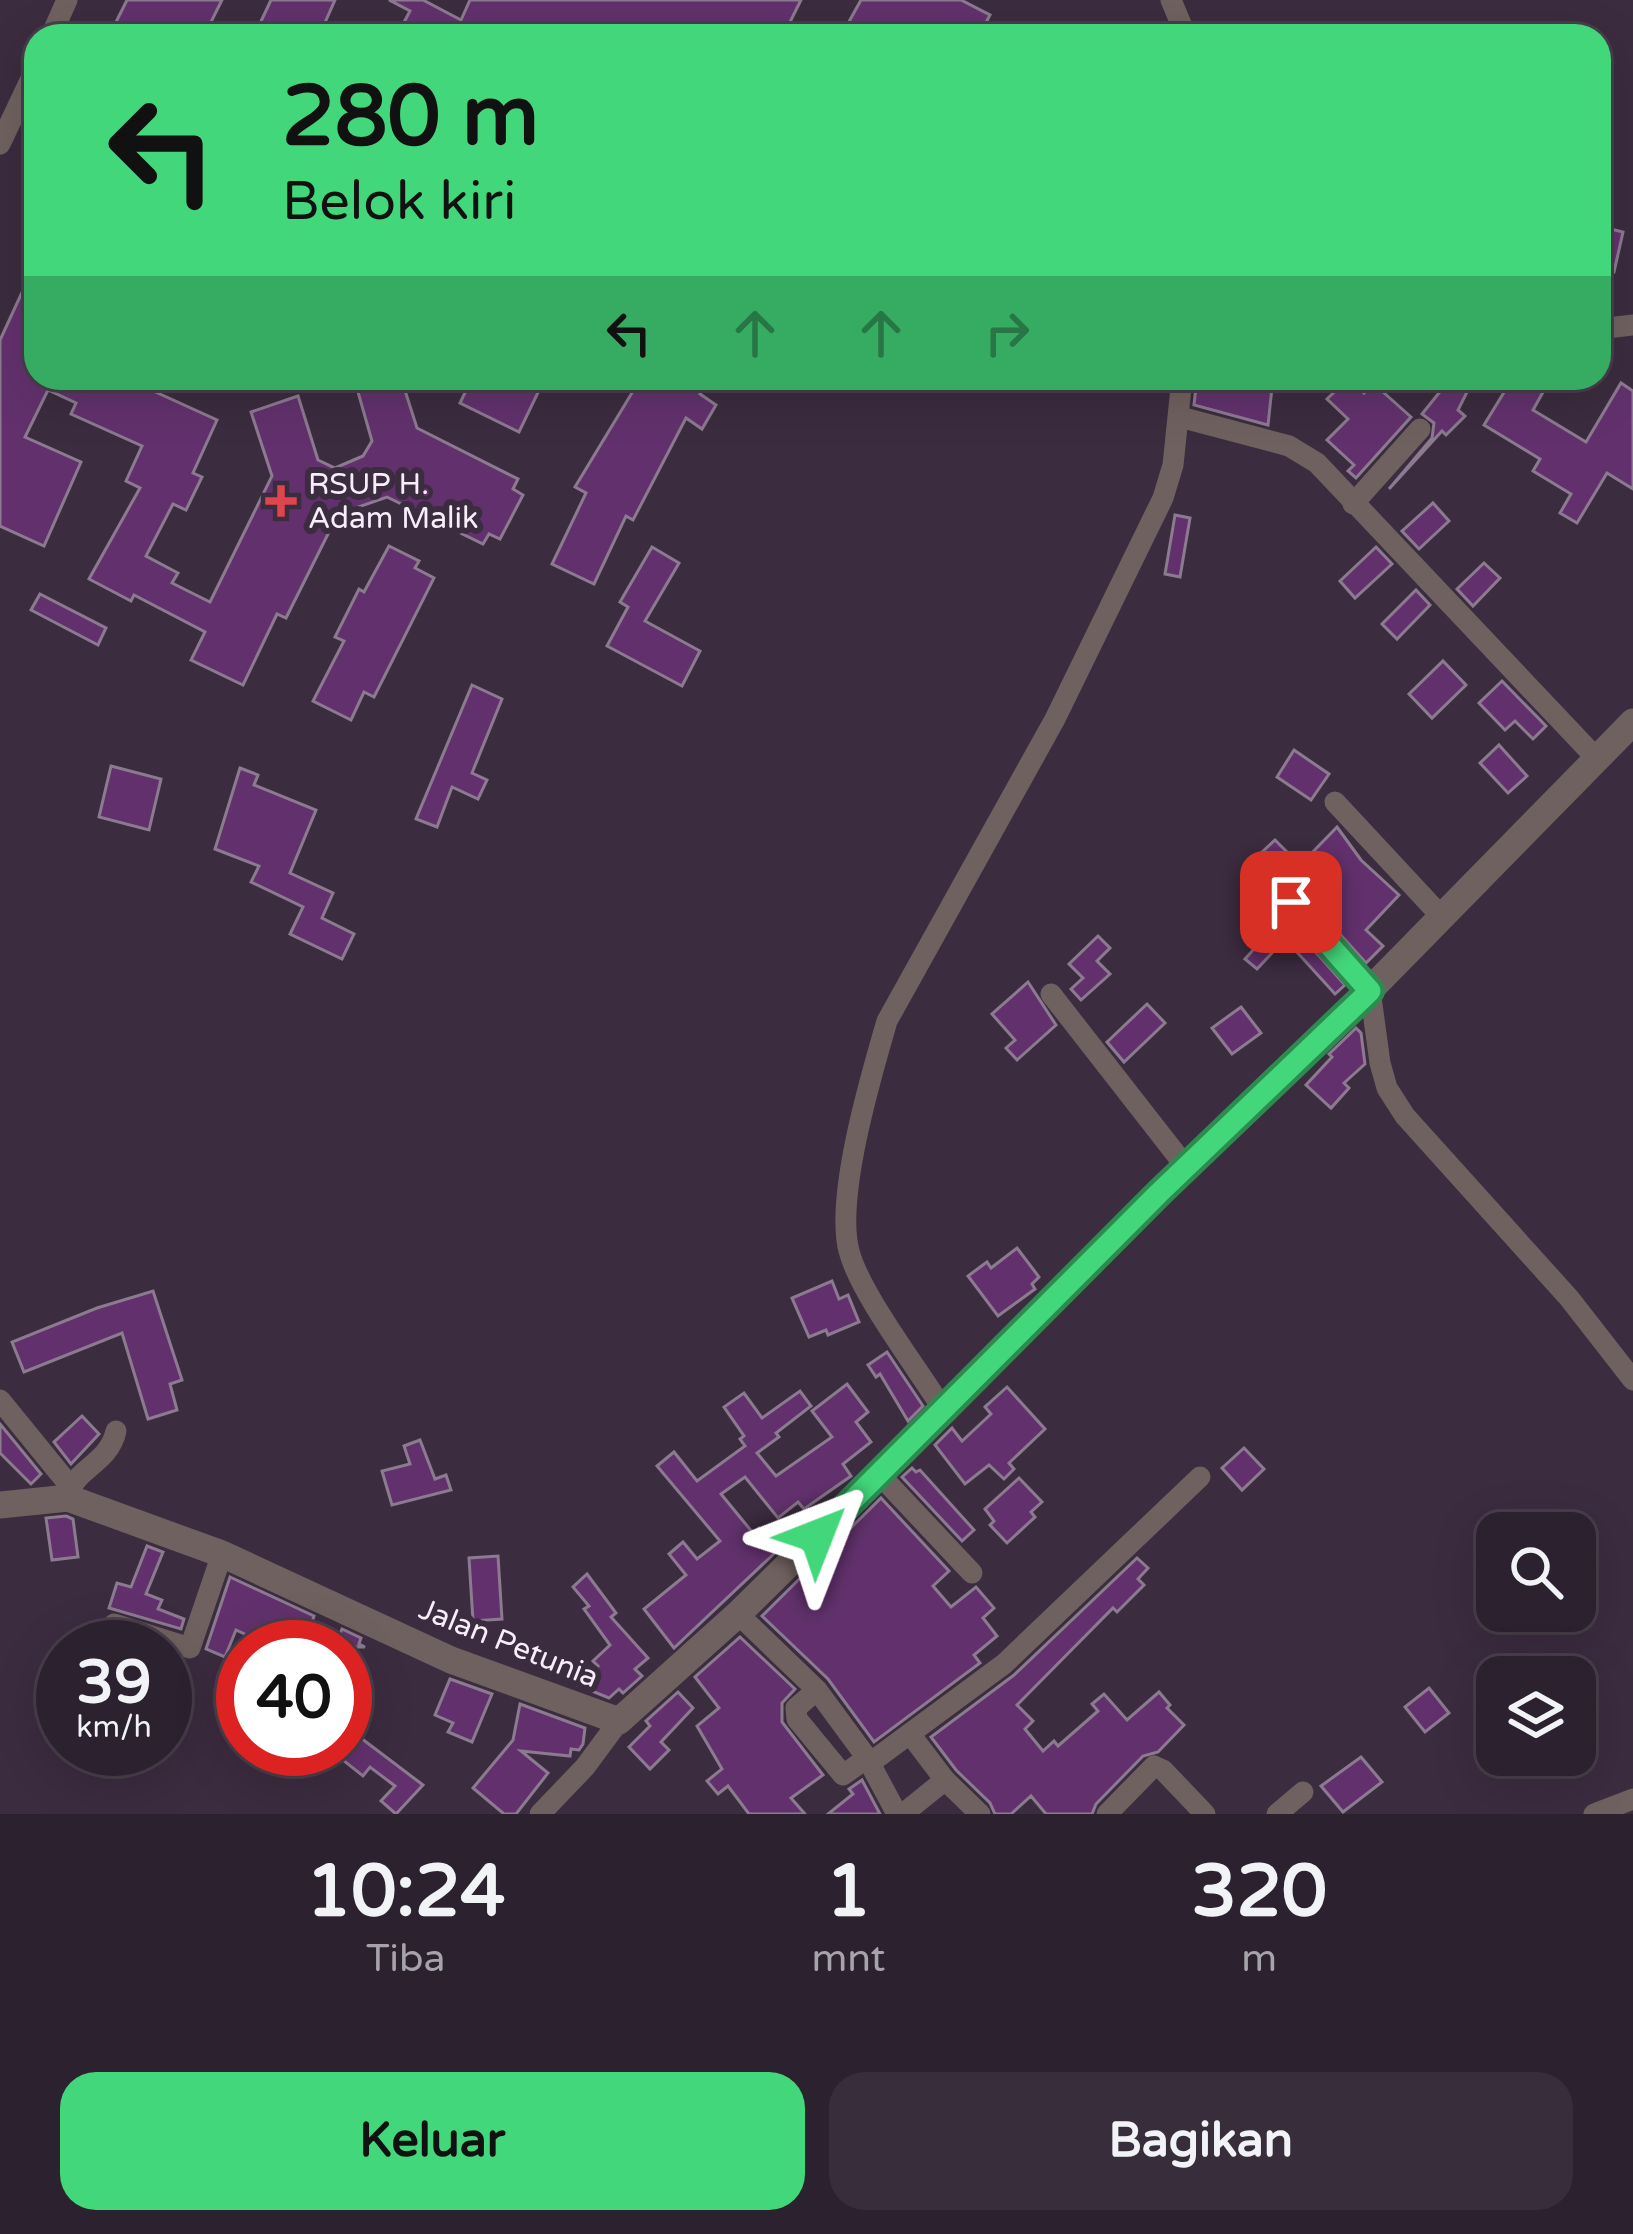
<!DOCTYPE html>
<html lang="id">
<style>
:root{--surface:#2c212f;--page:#382e3b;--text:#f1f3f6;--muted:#a6a3aa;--line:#483e4b;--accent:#43d77b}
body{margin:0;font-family:"Varela Round",sans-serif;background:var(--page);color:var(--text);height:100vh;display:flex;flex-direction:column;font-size:45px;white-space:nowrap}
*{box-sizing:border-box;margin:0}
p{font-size:39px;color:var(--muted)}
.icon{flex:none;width:66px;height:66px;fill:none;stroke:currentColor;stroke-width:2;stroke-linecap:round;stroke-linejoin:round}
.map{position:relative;height:1814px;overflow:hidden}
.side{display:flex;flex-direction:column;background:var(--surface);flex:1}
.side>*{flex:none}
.banner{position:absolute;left:24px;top:24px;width:1587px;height:366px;border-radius:36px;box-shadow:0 12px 48px #0002,0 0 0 3px var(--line);background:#43d77b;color:#111;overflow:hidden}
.buttons{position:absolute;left:1476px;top:1512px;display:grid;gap:24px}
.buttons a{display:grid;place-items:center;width:120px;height:120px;border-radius:24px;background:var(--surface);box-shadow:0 12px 48px #0002,0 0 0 3px var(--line);font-size:60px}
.speed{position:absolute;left:36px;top:1620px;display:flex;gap:24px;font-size:60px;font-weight:700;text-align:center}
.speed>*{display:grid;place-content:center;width:156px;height:156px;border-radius:50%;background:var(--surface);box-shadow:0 12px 48px #0002,0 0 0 3px var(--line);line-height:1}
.speed small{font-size:30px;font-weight:400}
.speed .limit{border:18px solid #d22;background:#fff;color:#111}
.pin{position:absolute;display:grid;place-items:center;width:102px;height:102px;color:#fff;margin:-51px;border-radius:24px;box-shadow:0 6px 18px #0006}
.me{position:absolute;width:132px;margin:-66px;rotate:45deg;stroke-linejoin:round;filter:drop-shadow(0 0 9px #0008)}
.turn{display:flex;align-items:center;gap:42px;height:252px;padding:0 60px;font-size:54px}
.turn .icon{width:156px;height:156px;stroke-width:2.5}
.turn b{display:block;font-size:84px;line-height:102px}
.lanes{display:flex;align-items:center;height:114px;padding:0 60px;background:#0003;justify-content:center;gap:60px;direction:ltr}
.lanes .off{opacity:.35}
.eta{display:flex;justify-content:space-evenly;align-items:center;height:204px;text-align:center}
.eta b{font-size:72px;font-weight:800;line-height:84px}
.cta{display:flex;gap:24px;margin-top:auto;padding:24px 60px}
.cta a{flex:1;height:138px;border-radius:36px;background:var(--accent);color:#111;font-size:48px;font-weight:800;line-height:138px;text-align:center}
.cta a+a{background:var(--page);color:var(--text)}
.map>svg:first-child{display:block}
.building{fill:#62316d;stroke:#8c7a90;stroke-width:3}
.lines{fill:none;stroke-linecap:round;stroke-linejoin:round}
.minor{stroke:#6f615f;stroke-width:21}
.tertiary{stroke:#6f615f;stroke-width:27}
.route-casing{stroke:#2c8c50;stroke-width:30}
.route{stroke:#43d77b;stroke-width:21}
.health-dot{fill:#e0444e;stroke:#3b2c3f;stroke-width:4.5}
.labels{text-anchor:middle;stroke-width:12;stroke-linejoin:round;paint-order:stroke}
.poi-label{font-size:30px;fill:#f8eefa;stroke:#3b2c3f;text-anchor:start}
.street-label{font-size:30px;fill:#f8eefa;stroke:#3b2c3f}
</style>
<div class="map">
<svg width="1633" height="1814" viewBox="0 0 1633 1814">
<rect width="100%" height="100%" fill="#3b2c3f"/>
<g class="building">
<path d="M127,0H222L204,36H109Z"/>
<path d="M271,0H335L319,36H254Z"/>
<path d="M389,0H423L461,20L470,0H801L783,36H416L401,28L410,11Z"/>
<path d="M861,0H961L990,15L979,36H841Z"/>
<path d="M1599,226L1623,232L1614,272L1599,269Z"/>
<path d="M36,262V378H140L138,384L217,420L193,473L202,477L186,510L173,504L146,556L178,573L172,583L210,602L272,476L251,412L298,396L318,460L335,468L363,456L372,441L354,378H401L417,428L518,479L513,489L523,495L500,539L489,534L483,544L387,497L338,514L286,618L277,614L243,685L191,660L205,632L134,595L131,601L89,579L140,488L126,481L142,446L71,414L76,403L48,390L25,437L81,462L44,546L0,526V340Z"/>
<path d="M472,378H545L519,432L460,403Z"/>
<path d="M641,378H709L700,394L716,405L702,429L686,418L633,520L626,516L594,584L552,564L586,493L575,487Z"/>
<path d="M1197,378H1273L1268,425L1194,405Z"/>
<path d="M1349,378L1364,393L1373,383L1411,417L1356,478L1348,471L1354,465L1327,440L1348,419L1327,399Z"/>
<path d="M1451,378H1474L1458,410L1465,416L1446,435L1442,431L1389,489L1432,438L1434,423L1422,414Z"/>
<path d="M1486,378H1534L1547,385L1533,410L1586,442L1621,383L1633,391V489L1607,473L1577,523L1560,513L1571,494L1533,471L1540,459L1484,425L1506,389Z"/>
<path d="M1433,503L1449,521L1419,549L1402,531Z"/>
<path d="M1175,515L1190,518L1180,577L1165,574Z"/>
<path d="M389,546L419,561L415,568L434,578L374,697L364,692L351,720L313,701L344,641L335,637L359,589L364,592Z"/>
<path d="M652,547L679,563L645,621L700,651L682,686L607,646L628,607L620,602Z"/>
<path d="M1376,547L1392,564L1355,598L1340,581Z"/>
<path d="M1484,563L1500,578L1473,606L1457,589Z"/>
<path d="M1416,590L1430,605L1397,639L1382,624Z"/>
<path d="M40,594L106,628L98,645L31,610Z"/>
<path d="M1443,661L1466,685L1432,718L1409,694Z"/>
<path d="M1502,681L1546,726L1533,739L1515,721L1505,730L1479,703Z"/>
<path d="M472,685L502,699L472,773L487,780L478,799L452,787L437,827L416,819Z"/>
<path d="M1499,745L1527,776L1508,793L1480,763Z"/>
<path d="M1294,750L1329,774L1311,800L1277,777Z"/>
<path d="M111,766L161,779L149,830L99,817Z"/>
<path d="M240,768L258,775L254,785L316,810L290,873L333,893L322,918L354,934L342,959L290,934L303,907L251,882L259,866L215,849Z"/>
<path d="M1337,827L1361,860L1399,895L1366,930L1383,946L1366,963L1301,891L1287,888L1277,896L1280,912L1345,985L1335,994L1285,939L1257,969L1245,959L1278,922L1259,899L1276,884L1263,872L1271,863L1261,853L1275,840L1300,865Z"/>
<path d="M1098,936L1110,948L1097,961L1110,974L1081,1000L1071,989L1083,978L1069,964Z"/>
<path d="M1028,982L1056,1025L1017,1060L1006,1048L1015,1040L992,1014Z"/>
<path d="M1147,1004L1165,1023L1124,1062L1107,1042Z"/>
<path d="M1241,1007L1261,1033L1232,1054L1212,1028Z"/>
<path d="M1356,1028L1361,1033L1365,1064L1344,1083L1349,1088L1331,1108L1306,1085L1332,1057L1329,1054Z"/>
<path d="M1017,1248L1039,1277L1032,1284L1035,1289L998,1316L968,1276L987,1262L991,1268Z"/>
<path d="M832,1281L839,1299L848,1295L859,1322L828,1335L826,1330L809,1337L792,1298Z"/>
<path d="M153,1291L182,1380L170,1384L177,1410L148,1419L122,1333L24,1372L12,1342L97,1308Z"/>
<path d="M887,1352L923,1406L908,1421L880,1374L876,1377L868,1365Z"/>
<path d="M847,1384L868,1412L856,1422L871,1442L843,1464L851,1476L804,1509L798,1502L778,1518L745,1477L721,1494L753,1533L759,1528L779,1549L674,1648L644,1609L686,1575L669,1554L683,1542L697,1559L720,1541L657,1466L674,1452L697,1481L745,1446L740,1439L744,1436L724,1407L744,1393L762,1418L800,1391L811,1406L776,1433L779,1437L757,1453L776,1476L832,1437L812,1411Z"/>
<path d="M1007,1387L1045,1429L1009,1463L1014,1469L1004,1479L989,1465L965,1484L935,1445L952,1428L962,1441L991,1414L985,1407Z"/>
<path d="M82,1416L99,1434L71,1464L54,1442Z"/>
<path d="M0,1424L41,1474L31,1484L0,1453Z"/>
<path d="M420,1440L435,1479L446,1475L451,1490L392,1505L382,1471L410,1464L404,1446Z"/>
<path d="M1244,1448L1264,1469L1242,1490L1222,1468Z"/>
<path d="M912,1468L916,1472L920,1470L974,1530L962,1541L902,1477Z"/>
<path d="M1019,1478L1042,1502L1031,1512L1035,1517L1007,1543L990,1525L994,1521L985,1509Z"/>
<path d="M881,1498L949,1571L933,1586L951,1607L976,1587L994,1608L983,1618L997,1636L974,1655L980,1663L874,1742L828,1679L762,1616Z"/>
<path d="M66,1516L73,1519L78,1557L52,1560L46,1518Z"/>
<path d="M147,1546L163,1552L146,1594L162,1600L158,1609L184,1619L181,1629L109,1608L117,1583L131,1587Z"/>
<path d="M498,1556L502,1619L473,1621L469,1558Z"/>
<path d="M1137,1558L1148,1568L1138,1579L1144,1585L1117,1612L1113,1608L1017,1705L1033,1721L1025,1729L1043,1751L1054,1741L1058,1746L1098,1711L1092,1704L1104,1694L1127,1720L1159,1692L1170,1705L1167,1708L1184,1725L1158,1752L1143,1756L1096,1804L1092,1814H1046L1031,1796L1011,1814H995L990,1803L956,1770L931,1737L1014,1675Z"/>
<path d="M587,1574L616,1613L611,1617L648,1658L635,1669L642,1676L623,1693L619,1689L609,1698L577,1685L598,1666L593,1661L610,1645L584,1609L589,1606L573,1587Z"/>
<path d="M230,1577L314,1616L311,1625L339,1636L342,1629L361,1638L359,1644L365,1647H264L266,1644L236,1630L225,1657L206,1649Z"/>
<path d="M740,1637L795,1689L782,1703V1722L823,1775L791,1798L805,1814H749L728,1786L718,1794L707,1781L722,1769L697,1726L719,1708L695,1677Z"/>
<path d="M450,1679L492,1694L472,1742L448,1732L453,1723L435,1715Z"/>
<path d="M1429,1688L1449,1713L1425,1732L1405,1707Z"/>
<path d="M678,1692L693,1708L661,1742L669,1750L650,1769L629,1747L650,1726L646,1721Z"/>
<path d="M520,1704L585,1728L583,1744L579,1750L571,1749L570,1756L521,1751L548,1773L516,1814H504L473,1788L513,1740Z"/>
<path d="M345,1726L423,1785L396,1814L381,1801L395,1786L370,1767L363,1776L329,1749H345Z"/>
<path d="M1361,1757L1382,1782L1343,1812L1321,1786Z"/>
<path d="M862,1780L880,1814H828L853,1794L849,1789Z"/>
</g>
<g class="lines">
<g class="minor">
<path d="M1171,0L1186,36"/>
<path d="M51,36L67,0"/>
<path d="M0,144L36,68"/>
<path d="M1599,329L1633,325"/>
<path d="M1180,417L1289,446L1317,463L1598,760"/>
<path d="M1353,504L1420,429"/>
<path d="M1335,802L1441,916"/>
<path d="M1291,902L1370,990L1380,1063L1387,1088L1405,1116L1569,1298L1633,1380"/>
<path d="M1051,994L1186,1167"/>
<path d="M0,1400L70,1486"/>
<path d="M944,1411C919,1370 860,1294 849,1251C835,1197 871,1076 887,1021L1055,719L1163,498L1173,465L1182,378"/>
<path d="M878,1473L972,1573"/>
<path d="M68,1497C73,1469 109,1464 116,1431"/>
<path d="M738,1614L817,1690L867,1758L897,1814"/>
<path d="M114,1624L190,1648L222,1554"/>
<path d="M817,1690L796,1708L797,1719L843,1775L867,1758"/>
<path d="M910,1734L945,1780"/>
<path d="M870,1763L1004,1664L1200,1477"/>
<path d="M540,1814L585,1767L619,1721"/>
<path d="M903,1814L945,1780L980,1814"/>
<path d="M1107,1814L1154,1766L1163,1770L1205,1814"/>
<path d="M1277,1814L1303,1792"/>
<path d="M1594,1814L1633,1799"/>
</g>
<path class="tertiary" d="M0,1505L68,1498L222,1554L451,1660L619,1721L738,1614L944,1411L1186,1167L1370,990L1633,722"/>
</g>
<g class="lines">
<defs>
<path id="route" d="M817,1536L1159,1193L1370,991L1291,902"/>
</defs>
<use href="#route" class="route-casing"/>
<use href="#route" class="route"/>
</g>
<path class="health-dot" d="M275 483h12v12h12v12h-12v12h-12v-12h-12v-12h12z"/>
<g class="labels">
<g class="poi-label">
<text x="308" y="494">RSUP H.<tspan x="308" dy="34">Adam Malik</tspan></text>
</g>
<g class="street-label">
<text transform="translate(509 1643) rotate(22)" y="10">Jalan Petunia</text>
</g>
</g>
</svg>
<div class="buttons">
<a><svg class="icon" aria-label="search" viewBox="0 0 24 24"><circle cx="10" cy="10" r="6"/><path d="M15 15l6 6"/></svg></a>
<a><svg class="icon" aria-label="layers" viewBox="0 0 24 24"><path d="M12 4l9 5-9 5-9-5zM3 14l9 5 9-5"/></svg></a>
</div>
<div class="speed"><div>39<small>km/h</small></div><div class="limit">40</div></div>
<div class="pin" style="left:1291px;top:902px;background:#d93025"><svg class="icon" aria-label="arrive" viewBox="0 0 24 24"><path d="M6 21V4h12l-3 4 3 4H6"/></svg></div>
<svg class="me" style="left:817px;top:1536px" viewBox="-20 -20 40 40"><path d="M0-17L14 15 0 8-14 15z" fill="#43d77b" stroke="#fff" stroke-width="4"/></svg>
<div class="banner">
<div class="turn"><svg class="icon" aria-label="left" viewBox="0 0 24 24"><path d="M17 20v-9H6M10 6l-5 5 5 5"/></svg><div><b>280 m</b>Belok kiri</div></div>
<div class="lanes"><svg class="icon" aria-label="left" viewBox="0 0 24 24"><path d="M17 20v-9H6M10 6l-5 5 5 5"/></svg><svg class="icon off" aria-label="ahead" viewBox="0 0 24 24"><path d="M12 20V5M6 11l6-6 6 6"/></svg><svg class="icon off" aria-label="ahead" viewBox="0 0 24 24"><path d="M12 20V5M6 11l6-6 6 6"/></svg><svg class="icon off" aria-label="right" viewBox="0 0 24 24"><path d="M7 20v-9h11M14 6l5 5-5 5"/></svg></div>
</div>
</div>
<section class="side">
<div class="eta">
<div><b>10:24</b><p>Tiba</p></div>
<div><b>1</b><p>mnt</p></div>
<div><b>320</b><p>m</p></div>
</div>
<div class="cta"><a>Keluar</a><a>Bagikan</a></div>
</section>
